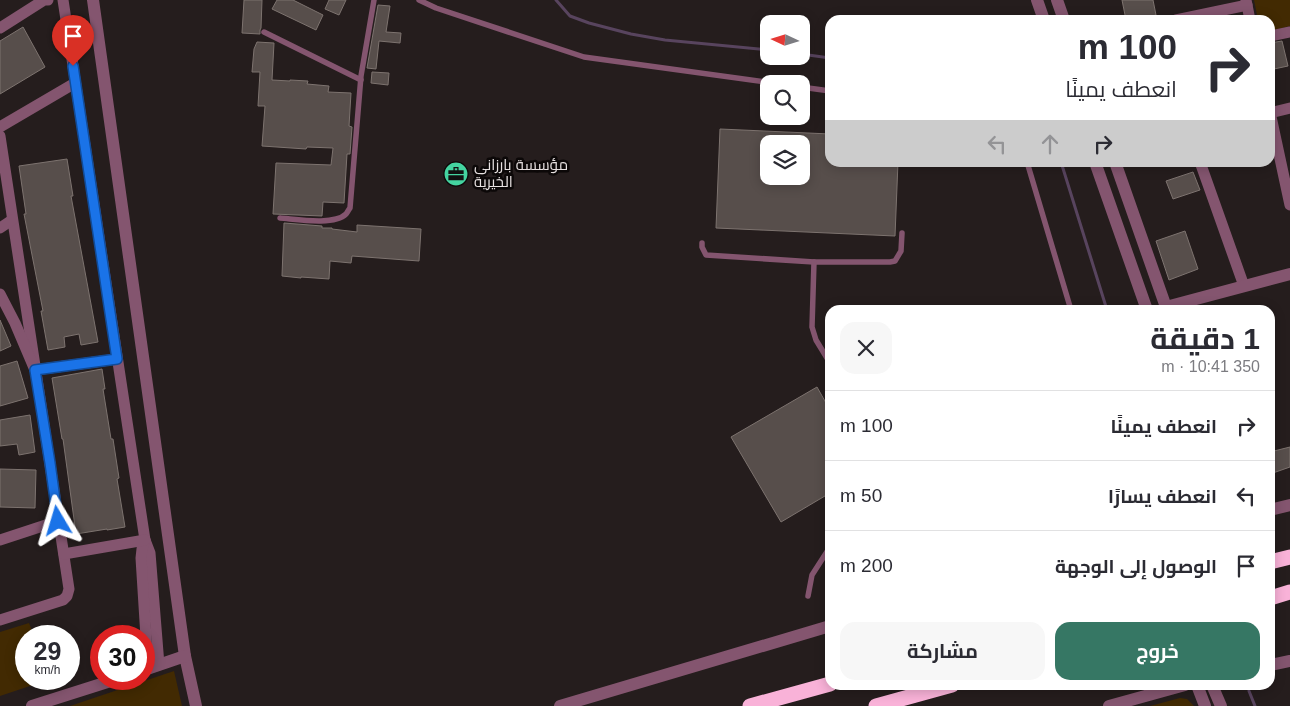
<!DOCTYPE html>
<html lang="ar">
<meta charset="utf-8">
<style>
:root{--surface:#fff;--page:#f7f7f7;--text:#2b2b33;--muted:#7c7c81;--line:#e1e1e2;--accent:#367764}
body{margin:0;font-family:Arial,Cairo,sans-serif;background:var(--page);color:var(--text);direction:rtl;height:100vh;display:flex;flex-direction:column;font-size:19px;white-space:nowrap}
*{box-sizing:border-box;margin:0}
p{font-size:16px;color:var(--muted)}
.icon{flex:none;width:28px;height:28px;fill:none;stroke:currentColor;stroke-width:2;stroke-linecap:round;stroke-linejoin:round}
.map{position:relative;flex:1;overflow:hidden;direction:ltr}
.side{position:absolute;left:825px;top:305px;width:450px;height:385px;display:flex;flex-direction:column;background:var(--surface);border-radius:15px;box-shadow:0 2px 12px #0003;direction:rtl}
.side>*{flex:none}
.banner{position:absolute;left:825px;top:15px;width:450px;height:152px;border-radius:15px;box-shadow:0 2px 12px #0003;direction:rtl;background:#fff;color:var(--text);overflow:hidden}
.needle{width:32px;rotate:274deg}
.buttons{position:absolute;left:760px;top:15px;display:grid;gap:10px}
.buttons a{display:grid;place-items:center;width:50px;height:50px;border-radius:10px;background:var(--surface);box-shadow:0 2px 12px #0003;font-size:25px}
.speed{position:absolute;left:15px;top:625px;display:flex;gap:10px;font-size:25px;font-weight:700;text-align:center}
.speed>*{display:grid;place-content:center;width:65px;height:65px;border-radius:50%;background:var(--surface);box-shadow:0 2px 12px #0003;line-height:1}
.speed small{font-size:12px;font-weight:400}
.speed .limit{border:8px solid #d22;background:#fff;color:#111}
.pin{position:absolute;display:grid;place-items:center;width:42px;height:42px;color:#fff;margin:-51px -21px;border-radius:50% 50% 50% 0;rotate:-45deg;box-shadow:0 0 5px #0007}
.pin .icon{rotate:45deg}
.me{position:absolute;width:55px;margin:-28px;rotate:353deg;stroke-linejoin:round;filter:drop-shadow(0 0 4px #0008)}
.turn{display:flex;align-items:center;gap:18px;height:105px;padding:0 15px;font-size:22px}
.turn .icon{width:65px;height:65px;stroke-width:2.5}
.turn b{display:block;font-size:35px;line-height:42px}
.lanes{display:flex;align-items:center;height:48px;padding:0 15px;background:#0003;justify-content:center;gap:25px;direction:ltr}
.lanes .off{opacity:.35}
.round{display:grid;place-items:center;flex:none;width:52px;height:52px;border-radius:15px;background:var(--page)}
.headline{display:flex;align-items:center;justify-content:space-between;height:85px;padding:0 15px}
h1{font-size:30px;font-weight:700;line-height:38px}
.action{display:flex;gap:10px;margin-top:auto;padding:10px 15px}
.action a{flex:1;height:58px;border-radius:15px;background:var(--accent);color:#fff;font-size:20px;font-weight:700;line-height:58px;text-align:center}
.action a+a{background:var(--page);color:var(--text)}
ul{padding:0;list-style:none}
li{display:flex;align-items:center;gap:15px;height:70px;padding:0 15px;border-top:1px solid var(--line)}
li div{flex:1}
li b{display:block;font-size:19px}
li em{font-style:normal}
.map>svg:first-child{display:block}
.green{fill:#422a02}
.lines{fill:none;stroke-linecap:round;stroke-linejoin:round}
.stream{stroke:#58445e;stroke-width:3}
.building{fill:#574e4b;stroke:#7d736f;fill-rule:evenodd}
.path{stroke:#8c8585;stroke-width:2;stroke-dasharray:4 2.5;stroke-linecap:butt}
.service{stroke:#84556f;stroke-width:5.5}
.minor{stroke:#84556f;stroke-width:11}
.tertiary{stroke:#84556f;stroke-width:12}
.motorway{stroke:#f9b2d8;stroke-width:15}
.route-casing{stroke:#114b97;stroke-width:12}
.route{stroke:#1a73e8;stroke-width:9}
.labels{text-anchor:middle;stroke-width:5;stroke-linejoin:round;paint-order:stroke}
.poi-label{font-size:15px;fill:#e8e2e2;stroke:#0c0808;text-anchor:start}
</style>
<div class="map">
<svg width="1290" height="706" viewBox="0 0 1290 706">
<rect width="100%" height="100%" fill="#251d1d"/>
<g class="green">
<path d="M1254,0H1290V26L1270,31V20H1258Z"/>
<path d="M29,623L34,636H26V679H51L0,696V632Z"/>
<path d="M174,671L182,706H70Z"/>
<path d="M1180,698L1187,699L1194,706H1150Z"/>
</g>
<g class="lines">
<g class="stream">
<path d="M556,0L570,16L589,23L631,34L665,40L769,50"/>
<path d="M801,54L830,58"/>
<path d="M1061,162L1107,310"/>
<path d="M1249,691L1255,706"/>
</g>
</g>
<g class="building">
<path d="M244,0H262L261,28L260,30V34L242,33Z"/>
<path d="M277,0H293L323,15L316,30L272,9Z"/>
<path d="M329,0H346L339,15L325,9Z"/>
<path d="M1122,0H1153L1156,15L1132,20H1126Z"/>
<path d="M378,5L390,6L386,32L401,33L400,43L379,41L376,69L367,68Z"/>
<path d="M23,27L45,67L0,94V41Z"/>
<path d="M1282,41L1288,66L1274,69L1270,50V43Z"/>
<path d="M257,42L274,43L272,80L290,81V80L308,81L307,84L329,86L328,92L351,93L349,126L352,127L350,154H347L344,203L323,202L322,216L273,214L276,163L331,165L333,148L307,147L306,149L262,146L265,106H258L260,72H252L254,49Z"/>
<path d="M372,72L389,73L388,85L371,83Z"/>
<path d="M720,129L830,134V162H898L895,236L716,228ZM769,144H801V176H769Z"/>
<path d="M67,159L73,196H71L98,342L81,345L79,334L64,337L65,347L48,350L41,311H43L24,214H26L19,166Z"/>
<path d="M1193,172L1200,190L1173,199L1166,181Z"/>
<path d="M284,223L322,226V228H332V229L357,232V225L421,229L419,261L352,256L351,263L330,261L329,279L301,277V278L282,276Z"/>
<path d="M1185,231L1198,269L1169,280L1156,241Z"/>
<path d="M0,320L11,346L0,351Z"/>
<path d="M17,361L28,398L0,406V366Z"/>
<path d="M102,369L105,389H103L111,439H113L119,478L117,479L125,527L107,530V529L76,534L63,439H62L52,378Z"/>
<path d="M817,387L830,410V493L781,522L731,437Z"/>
<path d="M30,415L35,452L19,455L17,444L0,446V420Z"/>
<path d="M1290,447V467L1270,474V452Z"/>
<path d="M0,469L36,470L35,508L0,507Z"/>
</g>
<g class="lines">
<path class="path" d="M1234,685L1235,687"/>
<g class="service">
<path d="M419,0L436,8L584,57L780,84"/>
<path d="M264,32L361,80"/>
<path d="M801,87L830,91"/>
<path d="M1027,162L1071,310"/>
<path d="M280,218C295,219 334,226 346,214C347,213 349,209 350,208L361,76L374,0"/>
<path d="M702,243V247L706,255L814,262H890L895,261L901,251L902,233"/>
<path d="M814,262L812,327L816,340L830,363"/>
<path d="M808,596L812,575L830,547"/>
</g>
<g class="minor">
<path d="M63,0L145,540L150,553L159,665"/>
<path d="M1246,0L1250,20"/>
<path d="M1176,20L1247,5"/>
<path d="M0,28L44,0H48"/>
<path d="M1270,36L1290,32"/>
<path d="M1270,112L1290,205"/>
<path d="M1270,113L1290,108"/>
<path d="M0,127L75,83"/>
<path d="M0,136L69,589L67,596L63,600L0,620"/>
<path d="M1200,162L1244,286"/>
<path d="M0,228L12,220"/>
<path d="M0,294L15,323L35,370L117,359"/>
<path d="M0,540L58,521"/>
<path d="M145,540L142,549L141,558L148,669"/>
<path d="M64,554L145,540"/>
</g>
<g class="tertiary">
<path d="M93,0L185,656L196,706"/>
<path d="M1037,0L1044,20"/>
<path d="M1057,0L1064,20"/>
<path d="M1095,162L1147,310"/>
<path d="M1115,162L1167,310"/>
<path d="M1166,307L1290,274"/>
<path d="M1270,510L1290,505"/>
<path d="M1270,665L1290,661"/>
<path d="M144,670L185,656"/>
<path d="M1197,685L1205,706"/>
<path d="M1212,685L1221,706"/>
<path d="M32,706L117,679"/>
<path d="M560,706L830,626"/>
<path d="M1109,706L1185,685"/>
</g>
<g class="motorway">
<path d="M1270,562L1290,557"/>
<path d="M1270,598L1290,592"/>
<path d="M750,706L830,684"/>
<path d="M876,706L952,685"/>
</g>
</g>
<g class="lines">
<defs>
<path id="route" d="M58,521L50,463L35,370L117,359L73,66"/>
</defs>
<use href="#route" class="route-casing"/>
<use href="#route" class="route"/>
</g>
<defs>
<symbol id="office-disc" viewBox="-11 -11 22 22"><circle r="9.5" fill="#44d4a0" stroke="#0c0808"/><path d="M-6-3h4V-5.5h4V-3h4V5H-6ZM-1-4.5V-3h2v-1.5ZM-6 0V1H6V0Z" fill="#111"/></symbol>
</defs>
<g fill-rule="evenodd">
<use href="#office-disc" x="442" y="160" width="28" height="28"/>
</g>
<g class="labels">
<g class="poi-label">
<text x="474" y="170">مؤسسة بارزانی<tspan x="474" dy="17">الخیریة</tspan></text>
</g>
</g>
</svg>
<div class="buttons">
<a><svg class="needle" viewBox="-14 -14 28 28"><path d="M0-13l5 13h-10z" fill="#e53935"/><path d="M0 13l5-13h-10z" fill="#7c7c81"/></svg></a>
<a><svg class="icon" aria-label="search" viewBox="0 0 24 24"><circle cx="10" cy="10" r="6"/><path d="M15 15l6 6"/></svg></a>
<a><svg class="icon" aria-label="layers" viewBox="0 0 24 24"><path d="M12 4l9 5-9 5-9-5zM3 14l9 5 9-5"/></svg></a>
</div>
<div class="speed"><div>29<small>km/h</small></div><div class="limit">30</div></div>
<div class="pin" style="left:73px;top:66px;background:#d93025"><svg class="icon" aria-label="arrive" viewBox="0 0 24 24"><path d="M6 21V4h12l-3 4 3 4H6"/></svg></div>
<svg class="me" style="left:58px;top:521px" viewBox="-20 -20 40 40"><path d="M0-17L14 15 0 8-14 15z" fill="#1a73e8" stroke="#fff" stroke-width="4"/></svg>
<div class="banner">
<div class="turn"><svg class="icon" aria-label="right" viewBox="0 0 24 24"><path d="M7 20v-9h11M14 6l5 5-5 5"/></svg><div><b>100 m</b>انعطف يمينًا</div></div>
<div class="lanes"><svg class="icon off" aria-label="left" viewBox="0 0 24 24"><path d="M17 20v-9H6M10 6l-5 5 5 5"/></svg><svg class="icon off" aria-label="ahead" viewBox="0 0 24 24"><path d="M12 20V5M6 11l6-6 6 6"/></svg><svg class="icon" aria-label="right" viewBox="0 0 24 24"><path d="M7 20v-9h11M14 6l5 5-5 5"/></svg></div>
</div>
<section class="side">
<div class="headline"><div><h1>1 دقيقة</h1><p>350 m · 10:41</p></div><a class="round"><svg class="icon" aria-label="close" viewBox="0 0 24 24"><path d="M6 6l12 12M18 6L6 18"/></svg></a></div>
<ul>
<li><svg class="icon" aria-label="right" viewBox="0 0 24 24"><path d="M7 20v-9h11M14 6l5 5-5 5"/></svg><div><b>انعطف يمينًا</b></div><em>100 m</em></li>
<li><svg class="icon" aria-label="left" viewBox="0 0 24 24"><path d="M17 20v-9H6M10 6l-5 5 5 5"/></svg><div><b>انعطف يسارًا</b></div><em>50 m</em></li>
<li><svg class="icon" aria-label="arrive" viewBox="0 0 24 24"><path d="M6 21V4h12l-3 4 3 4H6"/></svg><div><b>الوصول إلى الوجهة</b></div><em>200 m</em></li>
</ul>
<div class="action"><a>خروج</a><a>مشاركة</a></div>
</section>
</div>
